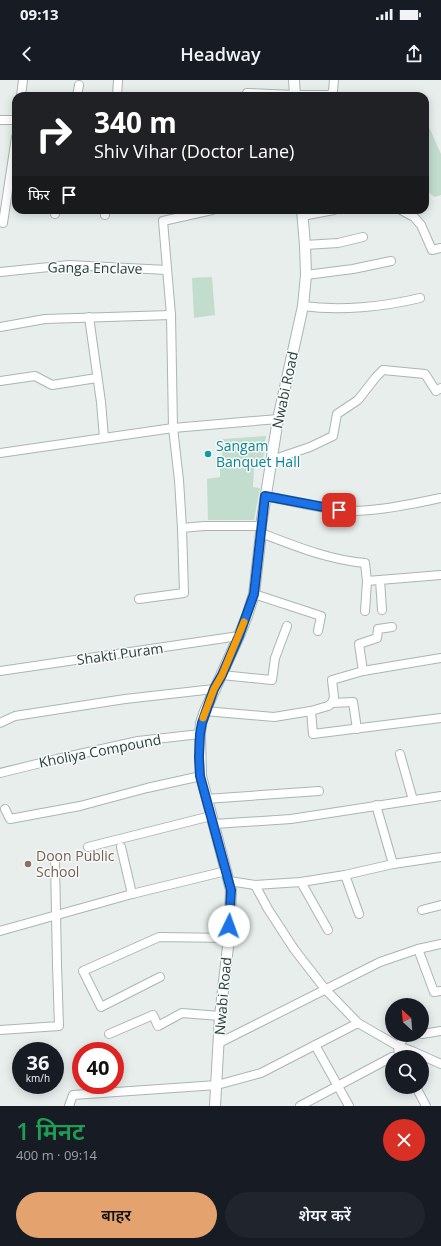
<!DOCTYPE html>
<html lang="hi">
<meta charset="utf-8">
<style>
:root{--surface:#171b24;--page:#20242c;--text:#f1f3f6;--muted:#9ea1a6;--accent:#e4a36e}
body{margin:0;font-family:"Open Sans","Noto Sans Devanagari",sans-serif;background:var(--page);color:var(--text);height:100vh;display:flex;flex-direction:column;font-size:15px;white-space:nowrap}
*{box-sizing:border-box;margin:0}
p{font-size:13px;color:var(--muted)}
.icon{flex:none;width:22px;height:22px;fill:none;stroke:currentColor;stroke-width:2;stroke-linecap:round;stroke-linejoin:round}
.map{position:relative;height:1026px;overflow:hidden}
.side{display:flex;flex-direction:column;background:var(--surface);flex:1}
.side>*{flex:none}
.hud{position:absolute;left:12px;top:12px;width:417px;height:122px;border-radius:12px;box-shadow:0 2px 10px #0003;background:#202124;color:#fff;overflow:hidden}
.needle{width:26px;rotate:334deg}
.controls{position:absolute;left:385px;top:918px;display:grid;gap:8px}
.controls a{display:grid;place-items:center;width:44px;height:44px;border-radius:50%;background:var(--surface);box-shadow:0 2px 10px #0003;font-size:20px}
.speed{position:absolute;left:12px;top:962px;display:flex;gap:8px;font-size:20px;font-weight:700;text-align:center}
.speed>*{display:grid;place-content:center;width:52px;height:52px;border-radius:50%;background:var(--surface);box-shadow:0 2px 10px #0003;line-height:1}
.speed small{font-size:10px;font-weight:400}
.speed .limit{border:6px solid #d22;background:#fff;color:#111}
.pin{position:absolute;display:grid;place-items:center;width:34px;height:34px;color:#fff;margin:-17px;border-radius:8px;box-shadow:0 2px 6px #0006}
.me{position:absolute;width:44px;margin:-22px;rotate:3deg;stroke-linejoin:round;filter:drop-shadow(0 0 3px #0008)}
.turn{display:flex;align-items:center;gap:14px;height:84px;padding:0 16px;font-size:18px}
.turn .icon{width:52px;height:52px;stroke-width:2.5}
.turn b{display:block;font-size:28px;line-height:34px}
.then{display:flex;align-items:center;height:38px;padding:0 16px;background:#0003;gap:8px;font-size:15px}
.round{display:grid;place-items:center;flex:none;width:42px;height:42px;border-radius:21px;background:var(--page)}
.overview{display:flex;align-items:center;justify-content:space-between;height:68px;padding:0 16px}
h1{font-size:24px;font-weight:600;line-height:30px;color:#1e9e55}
.action{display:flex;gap:8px;margin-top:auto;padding:8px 16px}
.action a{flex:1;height:46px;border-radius:24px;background:var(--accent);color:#111;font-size:16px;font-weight:600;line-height:46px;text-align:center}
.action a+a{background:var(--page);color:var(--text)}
.status{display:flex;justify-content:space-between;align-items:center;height:28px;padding:0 20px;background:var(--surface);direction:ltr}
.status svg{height:11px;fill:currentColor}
header{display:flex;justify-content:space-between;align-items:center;height:52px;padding:0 16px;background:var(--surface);font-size:18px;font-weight:600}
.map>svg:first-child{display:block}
.green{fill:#c2dcce}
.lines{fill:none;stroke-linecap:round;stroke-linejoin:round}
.minor-casing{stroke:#aab6b4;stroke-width:10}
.tertiary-casing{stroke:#aab6b4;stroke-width:12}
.minor{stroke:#fff;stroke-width:8}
.tertiary{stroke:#fff;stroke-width:10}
.route-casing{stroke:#114b97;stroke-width:10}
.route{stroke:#1a73e8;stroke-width:7}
.slow{stroke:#f59e0b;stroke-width:7}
.culture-dot{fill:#0f9aa8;stroke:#f7faf9;stroke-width:1.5}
.education-dot{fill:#8d6e63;stroke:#f7faf9;stroke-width:1.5}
.labels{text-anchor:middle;stroke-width:3;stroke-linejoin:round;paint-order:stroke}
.street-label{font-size:14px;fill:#273f3d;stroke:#f7faf9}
.culture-label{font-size:14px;fill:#0d838f;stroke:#f7faf9;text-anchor:start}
.education-label{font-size:14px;fill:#785e54;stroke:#f7faf9;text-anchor:start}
</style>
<div class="status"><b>09:13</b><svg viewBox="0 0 49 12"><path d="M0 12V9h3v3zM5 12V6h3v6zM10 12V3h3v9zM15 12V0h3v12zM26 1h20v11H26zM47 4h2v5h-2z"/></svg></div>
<header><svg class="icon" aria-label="back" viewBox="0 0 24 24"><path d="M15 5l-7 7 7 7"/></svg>Headway<svg class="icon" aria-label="share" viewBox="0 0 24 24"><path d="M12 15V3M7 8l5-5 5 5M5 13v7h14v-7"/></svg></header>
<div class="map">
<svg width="441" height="1026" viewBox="0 0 441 1026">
<rect width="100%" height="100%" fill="#e7eeec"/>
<g class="green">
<path d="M425,38L441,74V115L435,117L425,110Z"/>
<path d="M212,197L215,235L194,238L192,198Z"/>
<path d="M266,356L263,380H222L223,359Z"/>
<path d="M220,387L254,388L253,407L260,408L254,440H208L207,399L220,397Z"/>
</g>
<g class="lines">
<defs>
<g id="minor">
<path d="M247,13L295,15H328L331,14L333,11L334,0"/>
<path d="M21,16L23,0"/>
<path d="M77,16L79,5"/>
<path d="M117,16L118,0"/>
<path d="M0,40H16"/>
<path d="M401,130L414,137L421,145L432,170L441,168"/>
<path d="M55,134V130"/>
<path d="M105,135V130"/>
<path d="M302,136L334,130"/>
<path d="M3,143L16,57"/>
<path d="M305,165L338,163L363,157"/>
<path d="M0,192L69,185L167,190"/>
<path d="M306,195L353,189L391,181"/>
<path d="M303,226C340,231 383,227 420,218"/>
<path d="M89,237L101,322L104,358"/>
<path d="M0,247L45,239L171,235"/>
<path d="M0,301L35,296L52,305L97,298"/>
<path d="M0,373L173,348L278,339"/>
<path d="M272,380L310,367L333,356L337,334L358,320L376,297L383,290L425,294L436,311L441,308"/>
<path d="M265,416C289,421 314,427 338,430C368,434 411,424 441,418"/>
<path d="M182,448L179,400L173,348L171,235L163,141L212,130"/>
<path d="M261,453C295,466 329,480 365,483L367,501L441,495"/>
<path d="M380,500L382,530"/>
<path d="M254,514L321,536L318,551"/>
<path d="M139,519L184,513L182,448L204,446H261"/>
<path d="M365,531L367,501"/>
<path d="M0,591L239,556"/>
<path d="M363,591L359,564L377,558L378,549L392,547"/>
<path d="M222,595L272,600L275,578L287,546"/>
<path d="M332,623L353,622L357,649"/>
<path d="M205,631L274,637L311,631L328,626L332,623L334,617L332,600L363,591L441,578"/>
<path d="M311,631L313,654L441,638"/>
<path d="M0,643L15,636L125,619L214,609"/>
<path d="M400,674L413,720"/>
<path d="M0,693L57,679L138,661L200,654"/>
<path d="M206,719L319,711"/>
<path d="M376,725L393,784"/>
<path d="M5,729L10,739L80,726L147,708L201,696"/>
<path d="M214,744L291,739L441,716"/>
<path d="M88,767L211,736"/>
<path d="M121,767L132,814"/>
<path d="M345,795L359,834"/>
<path d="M229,801L255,805L301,802L345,795L393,784L441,777"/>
<path d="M301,802L328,850"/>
<path d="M255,805L268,829L294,869L325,909L358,943L398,966L412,971L441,984"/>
<path d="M422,830L441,825"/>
<path d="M0,851L132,814L226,791"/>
<path d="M418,869L434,912L441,911"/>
<path d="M160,897L101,927L83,891L159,857L229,858"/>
<path d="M0,950L59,946L57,884L55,782"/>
<path d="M109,954L153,935L158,946L182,933L220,936"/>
<path d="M422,954L441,951"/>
<path d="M219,963L380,882L418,869L441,864"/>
<path d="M315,965L349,1026"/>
<path d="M400,977C396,969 400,963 405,956L412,955"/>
<path d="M416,1007L426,1026"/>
<path d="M69,1026L73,1015L217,1005L261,993L358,943"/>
<path d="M300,1026L392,977"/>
</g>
<g id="tertiary">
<path d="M294,0L295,16"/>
<path d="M215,1026L220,936L229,858L231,810L201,696L200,654L201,643L205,631L239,556L247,536L254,514L261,453V446L278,339L303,226L306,195L305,165L302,130"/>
</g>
</defs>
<use href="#minor" class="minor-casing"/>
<use href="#tertiary" class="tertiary-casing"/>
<use href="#minor" class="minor"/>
<use href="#tertiary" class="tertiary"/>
</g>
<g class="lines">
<defs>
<path id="route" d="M229,846L231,810L200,696L199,677L200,654L202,643L214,609L222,595L239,556L254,514L265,416L339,430"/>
</defs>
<use href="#route" class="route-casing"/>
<use href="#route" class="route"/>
<path class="slow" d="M203,638L214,609L222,595L244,542"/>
</g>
<circle class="culture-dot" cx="208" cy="374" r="4"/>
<circle class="education-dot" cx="28" cy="784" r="4"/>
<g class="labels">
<g class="street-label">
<text transform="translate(95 188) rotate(1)" y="5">Ganga Enclave</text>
<text transform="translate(285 310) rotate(-78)" y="5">Nwabi Road</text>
<text transform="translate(120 574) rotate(-8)" y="5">Shakti Puram</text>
<text transform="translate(100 671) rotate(-11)" y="5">Kholiya Compound</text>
<text transform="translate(223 916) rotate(-85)" y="5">Nwabi Road</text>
</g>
<g class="culture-label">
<text x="216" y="371">Sangam<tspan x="216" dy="16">Banquet Hall</tspan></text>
</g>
<g class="education-label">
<text x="36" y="781">Doon Public<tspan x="36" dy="16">School</tspan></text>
</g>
</g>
</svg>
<div class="controls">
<a><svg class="needle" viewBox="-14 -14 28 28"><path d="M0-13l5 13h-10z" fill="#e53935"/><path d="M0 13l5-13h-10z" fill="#9ea1a6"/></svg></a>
<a><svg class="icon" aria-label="search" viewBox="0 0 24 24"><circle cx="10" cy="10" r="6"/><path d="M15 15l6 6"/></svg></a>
</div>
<div class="speed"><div>36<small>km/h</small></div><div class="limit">40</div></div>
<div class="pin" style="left:339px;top:430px;background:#d93025"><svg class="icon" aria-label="arrive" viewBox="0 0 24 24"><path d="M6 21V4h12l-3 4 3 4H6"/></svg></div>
<svg class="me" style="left:229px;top:846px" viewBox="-20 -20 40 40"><circle r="19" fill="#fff"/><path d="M0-13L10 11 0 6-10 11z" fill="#1a73e8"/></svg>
<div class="hud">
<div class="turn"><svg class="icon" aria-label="right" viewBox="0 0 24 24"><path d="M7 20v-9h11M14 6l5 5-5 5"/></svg><div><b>340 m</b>Shiv Vihar (Doctor Lane)</div></div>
<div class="then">फिर<svg class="icon" aria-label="arrive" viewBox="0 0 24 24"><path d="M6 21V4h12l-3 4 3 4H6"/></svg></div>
</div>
</div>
<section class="side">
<div class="overview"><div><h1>1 मिनट</h1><p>400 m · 09:14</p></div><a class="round" style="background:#d93025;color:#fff"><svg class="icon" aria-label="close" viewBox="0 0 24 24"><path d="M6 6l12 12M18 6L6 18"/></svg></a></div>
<div class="action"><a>बाहर</a><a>शेयर करें</a></div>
</section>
